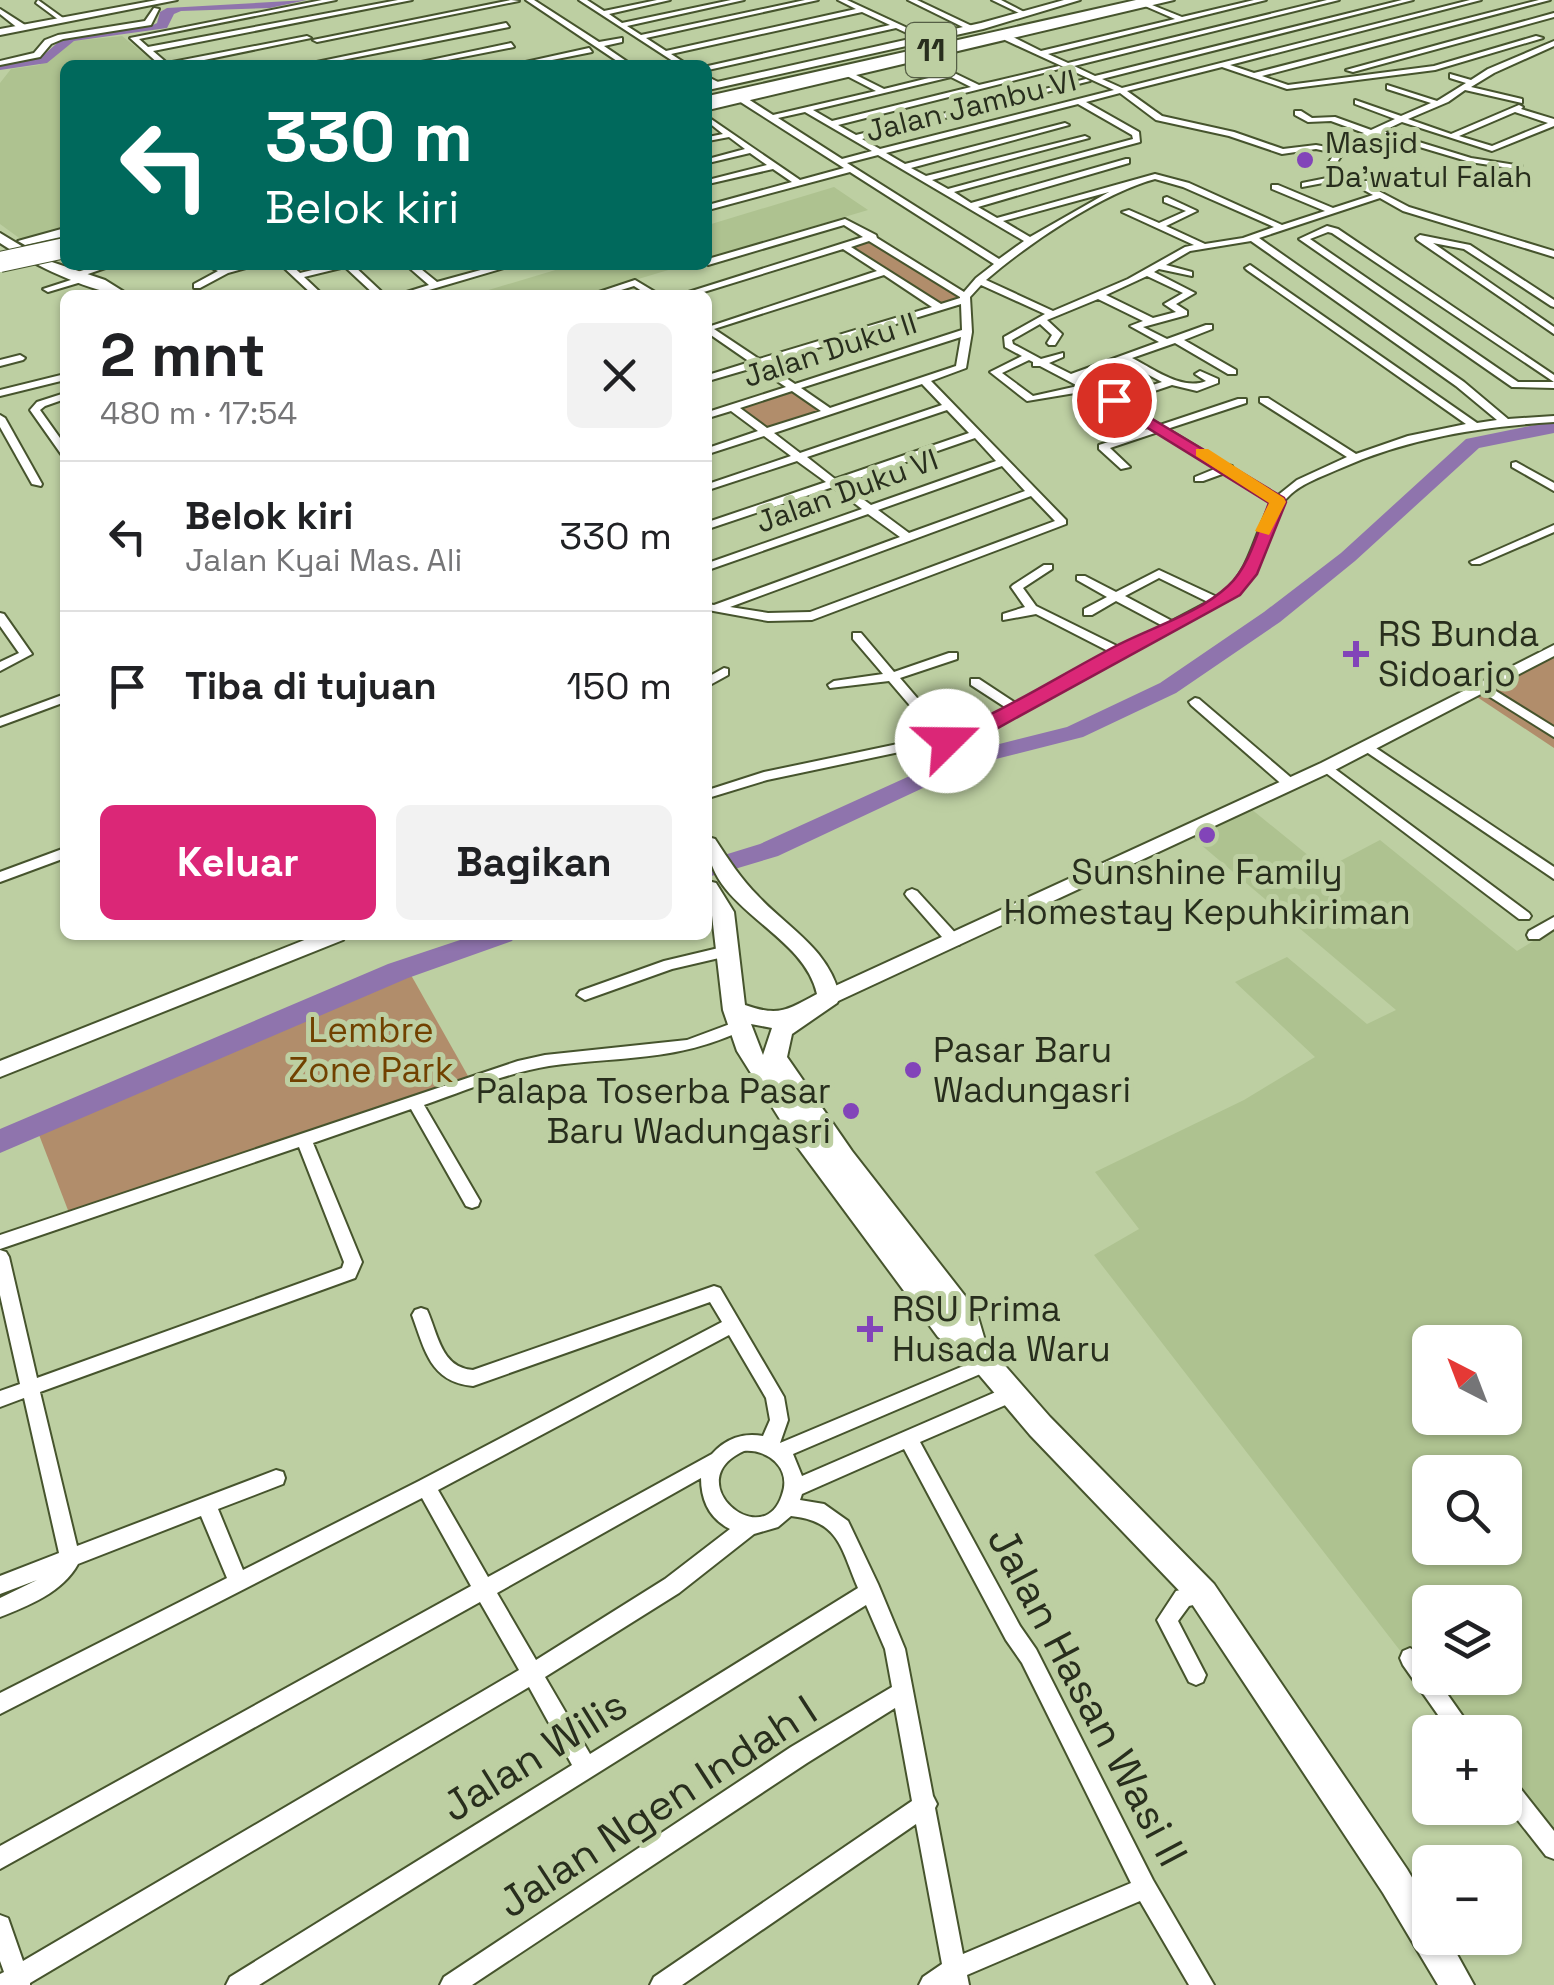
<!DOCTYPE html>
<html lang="id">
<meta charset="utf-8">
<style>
:root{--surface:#fff;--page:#f2f2f2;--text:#202124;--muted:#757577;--line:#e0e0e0;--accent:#db2777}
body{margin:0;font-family:"Space Grotesk",sans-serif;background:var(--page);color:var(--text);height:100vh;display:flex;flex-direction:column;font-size:38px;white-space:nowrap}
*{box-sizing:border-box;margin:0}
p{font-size:32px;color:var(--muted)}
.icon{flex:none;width:55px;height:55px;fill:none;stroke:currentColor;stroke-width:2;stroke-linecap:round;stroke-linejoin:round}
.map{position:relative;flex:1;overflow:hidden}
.panel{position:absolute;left:60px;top:290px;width:652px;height:650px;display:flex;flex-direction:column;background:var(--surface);border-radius:15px;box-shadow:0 2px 8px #0004}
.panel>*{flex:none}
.hud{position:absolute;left:60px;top:60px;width:652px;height:210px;border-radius:15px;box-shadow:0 2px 8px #0004;background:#00695c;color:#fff;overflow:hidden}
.needle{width:65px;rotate:318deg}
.tools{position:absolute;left:1412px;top:1325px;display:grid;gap:20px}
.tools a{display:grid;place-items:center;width:110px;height:110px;border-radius:15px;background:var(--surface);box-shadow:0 2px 8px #0004;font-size:50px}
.pin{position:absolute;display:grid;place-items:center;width:85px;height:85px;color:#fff;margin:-42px;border:5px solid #fff;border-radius:50%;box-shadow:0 2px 10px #0007}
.me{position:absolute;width:110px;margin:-55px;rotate:68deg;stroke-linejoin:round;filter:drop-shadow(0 0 8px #0008)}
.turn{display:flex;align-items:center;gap:35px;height:210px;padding:0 40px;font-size:45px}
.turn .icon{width:130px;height:130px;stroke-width:2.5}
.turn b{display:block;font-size:70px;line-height:85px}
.round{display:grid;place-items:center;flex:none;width:105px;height:105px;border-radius:15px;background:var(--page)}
.headline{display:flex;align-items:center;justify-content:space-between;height:170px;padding:0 40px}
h1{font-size:60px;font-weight:800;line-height:75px}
.cta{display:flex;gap:20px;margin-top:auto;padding:20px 40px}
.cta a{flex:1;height:115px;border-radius:15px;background:var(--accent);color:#fff;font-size:40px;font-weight:800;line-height:115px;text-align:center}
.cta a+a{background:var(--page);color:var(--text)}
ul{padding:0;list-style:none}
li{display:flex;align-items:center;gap:30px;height:150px;padding:0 40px;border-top:2px solid var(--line)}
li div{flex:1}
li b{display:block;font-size:38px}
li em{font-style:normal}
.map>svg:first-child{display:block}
.built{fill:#aec290;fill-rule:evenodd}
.green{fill:#b18d6b}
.water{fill:#8f74ad}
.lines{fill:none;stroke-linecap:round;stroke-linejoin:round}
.river{fill:#8f74ad;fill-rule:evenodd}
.minor-casing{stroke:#46542d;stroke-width:4}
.tertiary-casing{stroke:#46542d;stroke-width:4}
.secondary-casing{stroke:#46542d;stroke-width:4}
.motorway-casing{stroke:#46542d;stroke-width:4}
.minor{fill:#fff;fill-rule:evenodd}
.tertiary{fill:#fff;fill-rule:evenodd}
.secondary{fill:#fff;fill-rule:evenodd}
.motorway{fill:#fff;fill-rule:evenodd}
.motorway-bridge-casing{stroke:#46542d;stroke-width:22;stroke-linecap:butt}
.motorway-bridge{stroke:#fff;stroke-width:20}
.route{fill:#db2777;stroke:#8e194d;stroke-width:2.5}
.slow{fill:#f59e0b}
.poi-dot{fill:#8244b9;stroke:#bdcfa2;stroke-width:4}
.labels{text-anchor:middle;stroke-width:10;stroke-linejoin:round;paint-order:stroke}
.far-street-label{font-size:30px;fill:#282e1d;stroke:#bdcfa2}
.far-poi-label{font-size:30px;fill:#282e1d;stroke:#bdcfa2;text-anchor:start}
.shield{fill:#bdcfa2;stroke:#555e45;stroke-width:2.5}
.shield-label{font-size:32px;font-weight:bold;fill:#282e1d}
.poi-label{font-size:35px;fill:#282e1d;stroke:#bdcfa2;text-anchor:start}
.park-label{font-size:35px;fill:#714100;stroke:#bdcfa2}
.near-street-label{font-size:42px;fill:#282e1d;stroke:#bdcfa2}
</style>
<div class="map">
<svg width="1554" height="1985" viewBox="0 0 1554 1985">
<rect width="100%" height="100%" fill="#bdcfa2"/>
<g class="built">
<path d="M122,36L158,65H65V233L26,243L0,224V83L11,69L39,65L74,41Z"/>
<path d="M834,187L868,210L708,258V225Z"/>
<path d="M572,265H685L585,295H472Z"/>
<path d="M1250,808L1325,869L1380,840L1517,951L1554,928V1850L1505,1786V1732H1463L1094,1255L1139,1229L1095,1172L1244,1100L1315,1057L1235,982L1287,957L1367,1024L1396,1010L1193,838ZM1430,1342H1505V1418H1430ZM1430,1472H1505V1548H1430ZM1430,1602H1505V1678H1430Z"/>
</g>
<g class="green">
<path d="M872,239L963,297L936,304L848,247Z"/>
<path d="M795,390L823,411L767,430L737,409Z"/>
<path d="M1554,650V748L1471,693Z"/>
<path d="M407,968L472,1083L71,1218L36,1127Z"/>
</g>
<path class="water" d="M307,0L270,8L181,11L174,14L167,28L74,41L47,63L0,70V65L40,58L63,38L153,25L157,23L160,12L167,8Z"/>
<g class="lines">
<g class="river">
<path d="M1554,421V433L1479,448L1355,561L1280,622L1176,693L1083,737L972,765L778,856L708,877V860L760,844L956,755L1067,727L1160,683L1264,612L1341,553L1466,439Z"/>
<path d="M475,935H516L512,941L408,978L0,1153V1129L388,964Z"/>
</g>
<defs>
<g id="minor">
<path d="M38,0L63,18V20H59L36,3Z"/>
<path d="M322,0H336L139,39L148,47L398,0H412L153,51L167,63L307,36L311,38L180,65H160L130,38Z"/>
<path d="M511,0L519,1L317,42L313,40Z"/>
<path d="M526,0H534L599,42L622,38V42L604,46L632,65H623Z"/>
<path d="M579,0H587L604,11L657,0H670L609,14L622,23L731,0H744L627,26L641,35L805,0H818L646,38L666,51L856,9L838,0H847L929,38L922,40L896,28L708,70V66L890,25L862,12L671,54L688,65H679Z"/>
<path d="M908,0H917L976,28L969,30Z"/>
<path d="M992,0H1001L1028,14L1023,15Z"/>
<path d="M1254,0H1266L1048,54L1068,63L1327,0H1339L1074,66L1095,76L1402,0H1413L1102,79L1122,88L1470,0H1481L1230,65L1254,73L1539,0H1550L1262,76L1288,85L1434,66L1536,36L1543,38L1435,70L1287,89L1222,67L1127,91L1162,116L1234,132L1283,149L1316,145L1337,149L1341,143L1364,133L1331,121L1308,122L1295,115V111H1301L1312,118L1335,117L1371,130L1395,119L1355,104V100L1401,116L1431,103L1387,89V85L1437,101L1466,83L1450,78V74L1471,80L1488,69L1554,41V46L1494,73L1471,87L1522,99V103L1465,90L1448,102L1408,119L1451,134L1519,105L1523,107L1521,109L1554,119V126L1492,151L1402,122L1383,131L1471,158L1522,166V170L1470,162L1376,134L1347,147L1334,167L1362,182L1416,169V173L1369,186L1409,207L1554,251V257L1403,211L1380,198L1259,238L1464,382L1508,419L1554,416V422C1479,427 1408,438 1339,469C1321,477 1299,484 1286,499C1260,528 1263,568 1231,598L977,736L953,741L947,745L942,743L767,780L708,798V790L764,772L936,736L889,681L830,688L828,685L834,681L883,674L853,639V633H861L894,672L949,653H957V659L900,678L948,734L968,730L1008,709L971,685V679H979L1017,704L1112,653L1036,614L1003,620V614L1025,607L1011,587L1013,585L1044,565H1052V569L1023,588L1036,606L1121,648L1163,626L1116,601L1092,615H1084V609L1107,597L1077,580V576H1085L1116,592L1159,570L1217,597C1250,577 1253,533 1272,502L1225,473L1203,481H1195V477L1217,468L1158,432L1110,448L1130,467L1121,469L1099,449V445L1151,428L1087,391L1027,401L990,372L1022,356L1005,347L1004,337L1045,314L981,285L970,297L972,332L966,368L931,381L1066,520V524L812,620L768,621L708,610V604L714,605L900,537L868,514L708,570V563L862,509L833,487L708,529V522L826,482L797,461L708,490V484L791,456L764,436L708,454V448L758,431L731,411L708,418V412L786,387L756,367L708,381V375L750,362L708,333V327L877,271L843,249L694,295H679L863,237L844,225L708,265V259L845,219L876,235L877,238L964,292L976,278L994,264L850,172L708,210V205L792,182L773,169L708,184V180L767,165L750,153L708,163V159L745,149L729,137L708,141V137L723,134L708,122V117L800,180L844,168L739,101V97H745L773,115L876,91L847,76L850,72L884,89L945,74L916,60L919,56L979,85L1059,66L1063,68L838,125L856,135L1086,79L1090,81L862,139L880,149L1114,90L1005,40V36H1011L1041,51L1175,19L1145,6L1147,3L1182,17ZM951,77L971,87L832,121L813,110ZM1120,93L1156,120L1229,136L1282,154L1316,149L1335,153L1325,168L1337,176L1302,183V187L1344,179L1373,195L1333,208L1278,185H1272V189L1325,211L1282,225L1189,183L1155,174L997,218L978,207L1129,163V159H1126L971,203L954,192L1140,142L1139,132L1086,102ZM1078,104L1132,135L1133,139L948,189L932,180L1089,138L1085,136L926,176L911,168L1069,125L1065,123L905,164L886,153ZM805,112L872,151L842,159L778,118ZM1515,112L1548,123L1492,146L1459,136ZM878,155L1024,241L999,259L847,163ZM1155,179L1183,187L1274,227L1243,238L1205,244L1166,226L1197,211L1167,197L1164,198V202L1186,211L1159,223L1129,210L1122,212L1194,245L1185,247L1128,279L1053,311L986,280C1029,243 1103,193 1155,179ZM1109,192L1030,237L1003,221ZM869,241L960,297V298L941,304L851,247ZM1251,241L1456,386L1497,420L1477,423L1250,265L1245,268L1247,270L1466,424L1408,436L1356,454L1268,398H1260V402L1347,457L1297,480L1277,496L1233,469L1232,466L1227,465L1167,429L1246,403V399H1238L1160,425L1122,402L1172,385L1197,391L1218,383V379L1200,371L1195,374L1206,381C1182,391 1154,369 1132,358L1175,343L1228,374H1236V370L1184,340L1212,329V325H1206L1167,339L1143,327L1187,315V311L1176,304L1195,293L1154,272L1159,269L1192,276V272L1166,265L1190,251ZM884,275L932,307L759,359L714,329ZM1147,276L1183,293L1164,304L1176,312L1153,318L1106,295ZM1098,299L1143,321L1130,326L1159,342L1071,374L1049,363L1063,357V353L1041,359L1013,344L1012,340L1040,324L1052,335L1047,343L1049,345H1055L1062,334L1047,320ZM961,304L962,330L795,384L765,364ZM961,337L956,366L830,408L801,388ZM1029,360L1033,362V366H1040L1078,386L1033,396L1002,373ZM1124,362L1162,382L1115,397L1079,378ZM922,384L942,405L800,453L774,433ZM792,391L821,411L767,428L740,408ZM947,410L969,433L835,479L807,457ZM975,438L996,461L871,505L842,484ZM1002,466L1025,491L909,533L878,510ZM1031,496L1055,521L810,612L768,613L730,607ZM1159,578L1208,602L1172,621L1125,596Z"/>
<path d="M154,8L159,9L151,25L63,39L51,44L40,57L0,65V61L34,53L45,40L58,35L145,21Z"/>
<path d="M0,9L25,25V29H19L0,14Z"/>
<path d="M1554,13V17L1353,72L1346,70Z"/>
<path d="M506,23L509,27L317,65H302Z"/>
<path d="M511,43L514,47L422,65H407Z"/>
<path d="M589,48L592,52L527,65H512Z"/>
<path d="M708,77L720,83V87H714L708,82Z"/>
<path d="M1327,226L1338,229L1554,375V388L1512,387L1299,239ZM1328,232L1332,233L1554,382H1518L1310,239Z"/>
<path d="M1420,235L1470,245L1554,300V307L1551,306L1464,249L1433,243L1554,327V334L1417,240L1416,238Z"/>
<path d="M100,265H114L85,275L90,278L88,280L48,292L43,289L77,278L72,275L74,273Z"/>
<path d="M205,265H218L226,268L257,265L228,273L200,288H194V284L218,271Z"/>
<path d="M281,265H291L300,273L333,265H353L385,295H375L345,267L304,277L323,295H313Z"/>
<path d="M406,265H416L437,282L499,265H514L412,295H397L429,285Z"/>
<path d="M635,280L660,295H648L634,286L605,295H590Z"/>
<path d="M20,355L25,358L23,360L0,366V360Z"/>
<path d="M65,374V380L0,396V390Z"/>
<path d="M65,393V399L45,406L40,410L65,445V455L61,454L30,410L37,402Z"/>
<path d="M0,415L5,418L42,484L41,486L32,484L0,427Z"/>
<path d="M1516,462L1554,483V491L1512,467V463Z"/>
<path d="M1554,525V532L1480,564H1472L1470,562Z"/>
<path d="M0,613L4,614L32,654L0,671V662L19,653L0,626Z"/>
<path d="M724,668L728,669V675L708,686V677Z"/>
<path d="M1483,683L1554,727V737L1479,690L1477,687Z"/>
<path d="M65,694V702L0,726V718Z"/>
<path d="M1195,698L1199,699L1295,781L1297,784L1295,787H1285L1191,705L1189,702Z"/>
<path d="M1367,742L1554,867V879L1362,749L1361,746Z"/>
<path d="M1327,763L1529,913L1531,916L1529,919H1519L1322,770L1320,767Z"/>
<path d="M65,848V858L0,882V872Z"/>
<path d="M912,889L917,891L959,937L961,941L959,945H949L907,897L905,894L907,891Z"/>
<path d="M1554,917V929L1539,939H1529L1527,935L1529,931Z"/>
<path d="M727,946L734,951L732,955L672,969L585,1000L577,995L580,991L664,961Z"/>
<path d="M738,1021L746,1026L743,1030C677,1062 619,1056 549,1066C506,1073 465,1091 424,1105L480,1201L478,1206L472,1208L466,1206L411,1109L313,1143L362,1262L355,1278L40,1392L77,1546L276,1470L283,1472L285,1478L283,1484L218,1509L243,1570L419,1481L722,1322L710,1302L473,1386C430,1382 425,1350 412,1315L415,1310L421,1308L427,1310C438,1334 441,1368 473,1370L714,1286L720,1288L784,1397L788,1420L780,1443L980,1359L986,1356L992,1359L995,1364L992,1369L793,1454L802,1476L1005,1388L1011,1386L1017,1388L1020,1394L1017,1400L920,1442L1020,1626L1036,1649L1153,1880L1214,1985H1189L1140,1901L967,1975L969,1985H919L923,1977L942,1964L916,1824L682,1985H650L654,1977L912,1801L895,1708L807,1763L472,1985H440L444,1977L791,1747L892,1687L885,1649L866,1605L259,1985H226L230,1977L572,1765L529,1687L30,1983V1985H0V1974L4,1972L0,1961V1915L8,1918L23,1961L519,1670L480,1602L0,1869V1846L471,1586L422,1498L0,1714V1693L227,1578L201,1516L78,1564C63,1592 28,1606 0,1617V1598L37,1580L0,1594V1576L59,1553L24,1398L0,1407V1391L20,1384L0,1295V1250L6,1252L9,1257L37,1378L342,1268L344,1262L299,1147L0,1249V1235L518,1061L545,1055L687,1040ZM729,1335L766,1398L770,1420L763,1436C743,1432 725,1439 712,1454L488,1577L438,1490ZM904,1449L1006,1640L1022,1663L1131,1883L963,1954L935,1808L937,1804L933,1796L905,1649L878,1584L848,1521L824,1504L800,1500L802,1494ZM744,1451C768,1449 792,1468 782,1495C763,1554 677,1481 744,1451ZM701,1478C701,1501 710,1519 730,1529L665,1579L536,1660L497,1593ZM791,1516C840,1521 841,1549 858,1588L590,1754L545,1677L679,1593L754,1534L778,1527Z"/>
<path d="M1203,1585L1210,1587L1213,1594L1210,1601L1189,1606L1178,1621L1206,1675L1203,1682L1196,1685L1189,1682L1157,1620L1176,1591Z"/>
<path d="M1410,1648C1421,1653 1430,1665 1430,1678H1436L1469,1725L1472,1732H1450L1403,1665L1400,1658L1403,1651Z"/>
<path d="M1505,1776L1513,1779L1554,1831V1859L1546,1856L1505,1804Z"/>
</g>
<g id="tertiary">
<path d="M157,0H177L0,35V29Z"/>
<path d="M1554,645V656L1333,771L836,1002L829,1004L819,997L822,992L1321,763Z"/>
<path d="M317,935H346L343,940L0,1077V1061Z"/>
</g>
<g id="secondary">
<path d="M1064,0H1080L983,29L708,90V84L981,23Z"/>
<path d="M1156,0H1174L708,110V104Z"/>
<path d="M65,228V236L25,245L18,241Z"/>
<path d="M0,233L43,259L105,280L129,295C94,295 30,263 0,243Z"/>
<path d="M708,837L715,839C728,859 741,879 758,896C789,929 829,949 840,997L837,1003L792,1034L787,1057L852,1151L976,1310L986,1344L1050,1417L1214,1584L1407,1869L1430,1908V1938H1448L1474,1985H1438L1383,1893L1192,1604L1030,1435L964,1357L938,1337L796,1145L737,1051L723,1010L708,881L716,883L734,912L745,1005C779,1017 787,1010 817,994C803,930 703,908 708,837ZM751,1024L772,1028L763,1055Z"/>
</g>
<path id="motorway" d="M1136,0H1161L708,106V96Z"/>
</defs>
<use href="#minor" class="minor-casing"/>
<use href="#tertiary" class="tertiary-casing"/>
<use href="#secondary" class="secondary-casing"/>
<use href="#motorway" class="motorway-casing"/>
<use href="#minor" class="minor"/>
<use href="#tertiary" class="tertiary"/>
<use href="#secondary" class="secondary"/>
<use href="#motorway" class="motorway"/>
<defs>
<path id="motorway-bridge" d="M0,262L65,248"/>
</defs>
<use href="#motorway-bridge" class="motorway-bridge-casing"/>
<use href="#motorway-bridge" class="motorway-bridge"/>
</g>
<path class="route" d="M1114,396L1284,498L1286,502L1257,574L1240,595L996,729L954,745H940V737C1001,713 1055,678 1112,648C1149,628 1197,615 1228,586C1250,566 1258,530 1269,503L1109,404L1107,400Z"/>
<path class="slow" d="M1196,449H1208L1284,498L1286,502L1269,535L1255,531L1269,503L1196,456Z"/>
<g class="poi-dot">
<circle cx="1305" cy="160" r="10"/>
<path d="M1351 639h10v10h10v10h-10v10h-10v-10h-10v-10h10z"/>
<circle cx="1207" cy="835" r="10"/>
<circle cx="913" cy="1070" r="10"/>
<circle cx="851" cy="1111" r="10"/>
<path d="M865 1314h10v10h10v10h-10v10h-10v-10h-10v-10h10z"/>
</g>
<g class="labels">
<g class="far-street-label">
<text transform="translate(971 106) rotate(-14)" y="10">Jalan Jambu VI</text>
<text transform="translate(830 350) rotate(-18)" y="10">Jalan Duku II</text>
<text transform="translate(847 491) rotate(-20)" y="10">Jalan Duku VI</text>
</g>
<g class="far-poi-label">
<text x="1325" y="153">Masjid<tspan x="1325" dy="34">Da'watul Falah</tspan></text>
</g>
<rect class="shield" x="906" y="23" width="50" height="54" rx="8"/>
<g class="shield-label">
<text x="931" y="61">11</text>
</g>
<g class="poi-label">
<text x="1378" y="646">RS Bunda<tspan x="1378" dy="40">Sidoarjo</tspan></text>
<text x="1207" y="884" text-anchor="middle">Sunshine Family<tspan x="1207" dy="40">Homestay Kepuhkiriman</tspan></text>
<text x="933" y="1062">Pasar Baru<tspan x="933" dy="40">Wadungasri</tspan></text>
<text x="831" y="1103" text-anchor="end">Palapa Toserba Pasar<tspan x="831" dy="40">Baru Wadungasri</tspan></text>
<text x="892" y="1321">RSU Prima<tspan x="892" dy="40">Husada Waru</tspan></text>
</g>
<g class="park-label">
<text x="371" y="1042">Lembre<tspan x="371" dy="40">Zone Park</tspan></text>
</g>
<g class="near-street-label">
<text transform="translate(1088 1696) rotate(62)" y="15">Jalan Hasan Wasi II</text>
<text transform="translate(534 1755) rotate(-32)" y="15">Jalan Wilis</text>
<text transform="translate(657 1806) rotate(-33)" y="15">Jalan Ngen Indah I</text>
</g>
</g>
</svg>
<div class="tools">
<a><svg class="needle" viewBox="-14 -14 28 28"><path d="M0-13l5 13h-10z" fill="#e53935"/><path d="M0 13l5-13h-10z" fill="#757577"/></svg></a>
<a><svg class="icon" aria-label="search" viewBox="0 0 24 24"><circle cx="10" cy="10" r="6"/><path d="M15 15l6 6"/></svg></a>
<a><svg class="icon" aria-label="layers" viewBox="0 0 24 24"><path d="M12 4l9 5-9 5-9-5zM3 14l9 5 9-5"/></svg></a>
<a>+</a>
<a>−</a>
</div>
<div class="pin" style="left:1114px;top:400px;background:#d93025"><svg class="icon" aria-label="arrive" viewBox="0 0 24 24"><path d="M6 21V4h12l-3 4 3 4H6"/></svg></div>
<svg class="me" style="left:947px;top:741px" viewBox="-20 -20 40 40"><circle r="19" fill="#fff"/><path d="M0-13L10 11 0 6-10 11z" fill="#db2777"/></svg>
<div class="hud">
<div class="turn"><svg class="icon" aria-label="left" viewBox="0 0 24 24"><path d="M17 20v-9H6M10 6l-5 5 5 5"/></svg><div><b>330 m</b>Belok kiri</div></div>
</div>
<section class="panel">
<div class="headline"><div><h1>2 mnt</h1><p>480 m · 17:54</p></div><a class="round"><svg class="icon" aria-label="close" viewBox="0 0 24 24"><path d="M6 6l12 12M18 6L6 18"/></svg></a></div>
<ul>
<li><svg class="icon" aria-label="left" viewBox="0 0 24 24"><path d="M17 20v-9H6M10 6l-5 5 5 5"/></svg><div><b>Belok kiri</b><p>Jalan Kyai Mas. Ali</p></div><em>330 m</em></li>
<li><svg class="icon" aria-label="arrive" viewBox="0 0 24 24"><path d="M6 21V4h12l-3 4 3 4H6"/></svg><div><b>Tiba di tujuan</b></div><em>150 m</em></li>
</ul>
<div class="cta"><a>Keluar</a><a>Bagikan</a></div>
</section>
</div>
